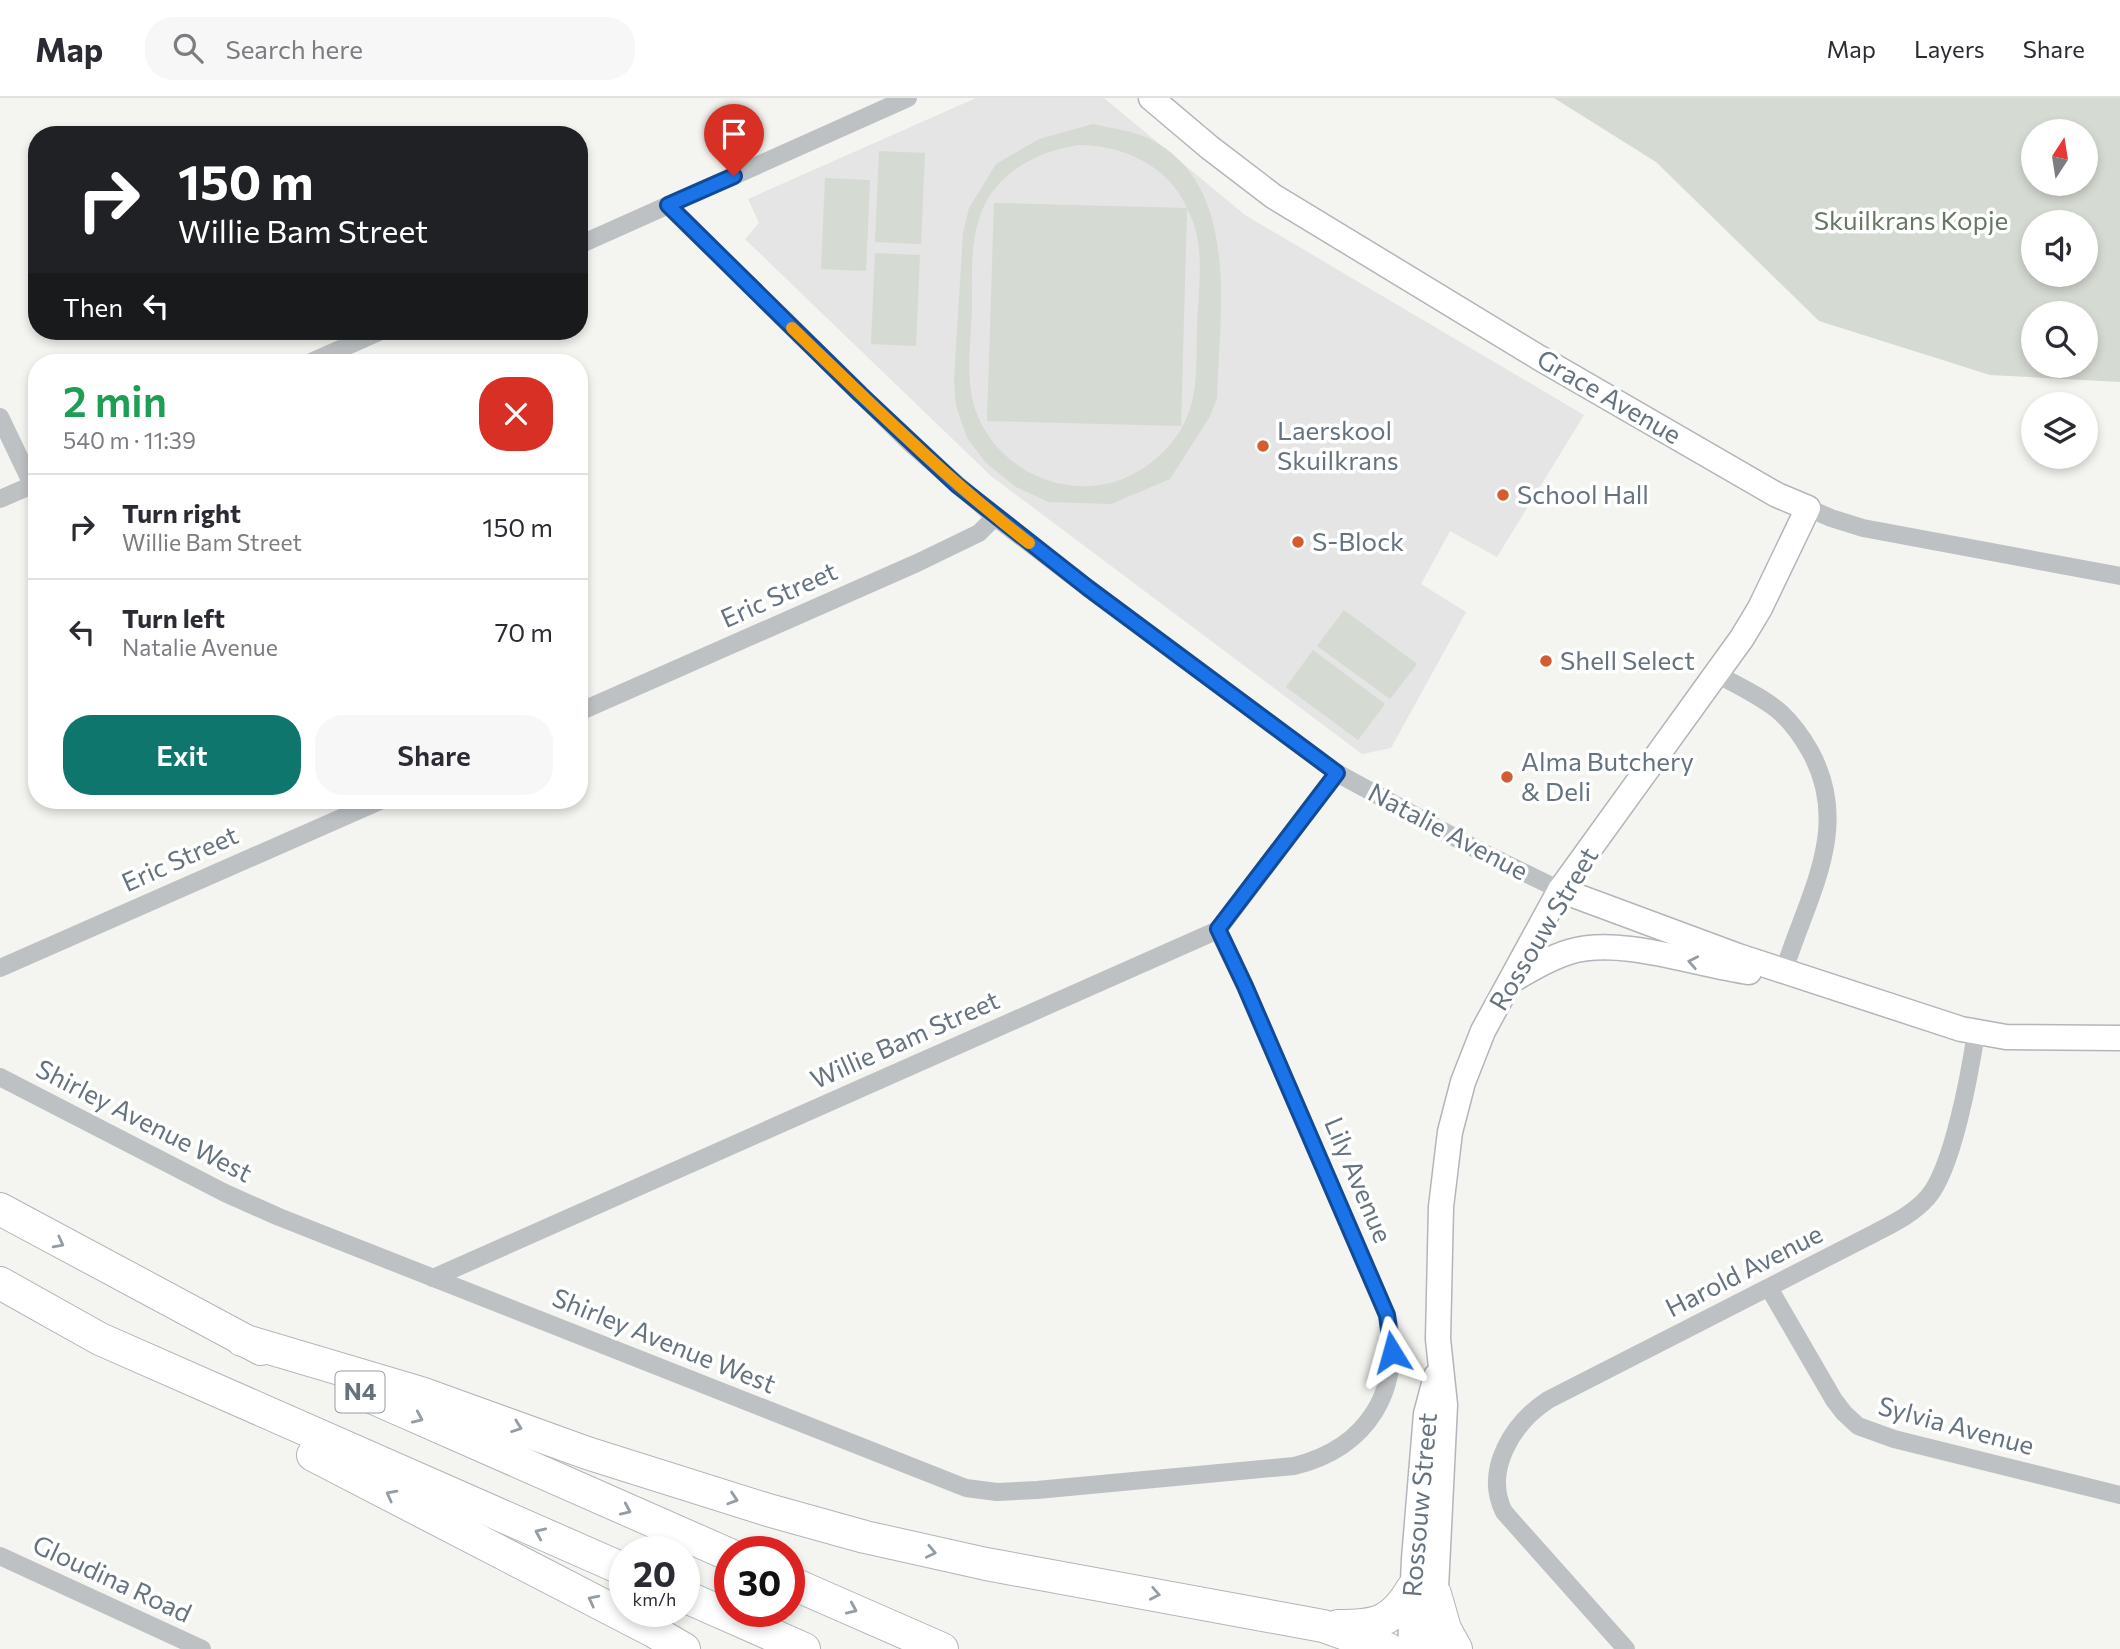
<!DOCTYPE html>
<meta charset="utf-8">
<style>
:root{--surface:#fff;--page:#f7f7f7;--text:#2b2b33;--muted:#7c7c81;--line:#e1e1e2;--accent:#0f766e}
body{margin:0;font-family:Commissioner,sans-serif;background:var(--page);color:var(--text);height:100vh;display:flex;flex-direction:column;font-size:26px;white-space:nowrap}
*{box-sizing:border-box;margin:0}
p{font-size:23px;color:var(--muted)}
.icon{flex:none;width:38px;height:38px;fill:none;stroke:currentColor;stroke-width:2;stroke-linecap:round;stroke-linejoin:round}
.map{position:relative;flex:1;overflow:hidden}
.details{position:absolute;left:28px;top:256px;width:560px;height:455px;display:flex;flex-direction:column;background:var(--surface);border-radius:28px;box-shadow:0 4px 10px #0003}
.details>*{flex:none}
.top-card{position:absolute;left:28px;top:28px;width:560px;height:214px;border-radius:28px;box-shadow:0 4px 10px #0003;background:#202124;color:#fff;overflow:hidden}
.needle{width:46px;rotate:12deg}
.controls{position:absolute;left:2021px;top:21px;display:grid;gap:14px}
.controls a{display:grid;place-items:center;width:77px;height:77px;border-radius:50%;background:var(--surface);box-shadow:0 4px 10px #0003;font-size:35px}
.speed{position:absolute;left:609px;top:1438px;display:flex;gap:14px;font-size:35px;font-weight:700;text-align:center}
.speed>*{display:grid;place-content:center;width:91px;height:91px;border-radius:50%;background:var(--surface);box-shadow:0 4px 10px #0003;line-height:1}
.speed small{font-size:18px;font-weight:400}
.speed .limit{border:10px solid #d22;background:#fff;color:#111}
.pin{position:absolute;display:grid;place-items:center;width:60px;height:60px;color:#fff;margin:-72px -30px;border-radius:50% 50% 50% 0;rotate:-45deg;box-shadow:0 0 7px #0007}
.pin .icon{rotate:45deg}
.me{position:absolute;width:77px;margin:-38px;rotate:352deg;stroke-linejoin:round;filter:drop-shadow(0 0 5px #0008)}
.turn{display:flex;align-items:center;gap:24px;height:147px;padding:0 35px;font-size:32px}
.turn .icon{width:91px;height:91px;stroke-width:2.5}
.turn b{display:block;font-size:49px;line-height:60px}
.then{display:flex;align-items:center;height:66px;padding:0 35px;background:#0003;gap:14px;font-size:26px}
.round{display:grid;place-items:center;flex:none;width:74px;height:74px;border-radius:28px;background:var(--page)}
.headline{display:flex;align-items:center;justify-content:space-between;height:119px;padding:0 35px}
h1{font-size:42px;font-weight:600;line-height:52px;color:#1e9e55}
.primary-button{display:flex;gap:14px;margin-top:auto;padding:14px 35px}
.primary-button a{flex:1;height:80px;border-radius:28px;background:var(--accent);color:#fff;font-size:28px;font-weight:600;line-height:80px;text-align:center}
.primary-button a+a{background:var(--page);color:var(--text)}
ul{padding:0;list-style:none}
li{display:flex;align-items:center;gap:21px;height:105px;padding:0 35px;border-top:2px solid var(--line)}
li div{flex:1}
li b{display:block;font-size:26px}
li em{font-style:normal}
header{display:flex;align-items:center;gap:42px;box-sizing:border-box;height:98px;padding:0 35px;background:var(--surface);border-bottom:2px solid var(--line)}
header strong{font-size:33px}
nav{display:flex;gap:38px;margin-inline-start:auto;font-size:24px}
.search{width:490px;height:63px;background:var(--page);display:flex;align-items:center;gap:18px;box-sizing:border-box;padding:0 24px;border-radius:28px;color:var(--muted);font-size:26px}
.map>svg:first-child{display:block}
.built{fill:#e4e5e4}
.green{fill:#d5dad2;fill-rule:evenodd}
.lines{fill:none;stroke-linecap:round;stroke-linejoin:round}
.secondary-casing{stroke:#b2b6ba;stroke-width:27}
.highway-casing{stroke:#b2b5b8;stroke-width:34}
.street{stroke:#bdc1c4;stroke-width:18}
.secondary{stroke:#fff;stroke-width:24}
.highway{stroke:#fff;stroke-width:32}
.oneway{stroke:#939da5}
.route-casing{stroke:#114b97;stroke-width:18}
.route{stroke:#1a73e8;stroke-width:12}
.slow{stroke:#f59e0b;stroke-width:12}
.poi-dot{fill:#d35c31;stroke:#fff;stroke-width:2.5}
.labels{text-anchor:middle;stroke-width:7;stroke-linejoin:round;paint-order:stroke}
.shield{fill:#fff;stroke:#939da5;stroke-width:2}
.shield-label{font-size:24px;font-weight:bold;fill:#65737f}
.park-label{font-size:26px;fill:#677764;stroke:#fff}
.street-label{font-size:26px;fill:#65737f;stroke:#fff}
.poi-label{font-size:26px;fill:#65737f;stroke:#fff;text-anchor:start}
</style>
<header>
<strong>Map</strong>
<div class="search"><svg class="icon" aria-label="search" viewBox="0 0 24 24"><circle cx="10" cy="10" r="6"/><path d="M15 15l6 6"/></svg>Search here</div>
<nav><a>Map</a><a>Layers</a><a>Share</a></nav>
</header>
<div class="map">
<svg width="2120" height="1551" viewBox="0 0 2120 1551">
<rect width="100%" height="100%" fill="#f4f4f0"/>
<path class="built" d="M976,0H1104L1245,117L1584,317L1497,459L1450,433L1421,486L1466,514L1391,650L1362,656L991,378L745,141L759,125L748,101Z"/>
<g class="green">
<path d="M1554,0H2120V284L1990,277L1819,223L1656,64ZM2086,33V86H2034V33ZM2086,124V177H2034V124ZM2086,215V268H2034V215Z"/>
<path d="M1093,26C1111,30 1133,33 1150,41C1242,88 1219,215 1217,300L1209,320L1170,381L1111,406L1049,404L1016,389L986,365L967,340L956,308L954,282L963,135L969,110L996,66L1039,41ZM1079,47C1123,47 1169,68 1187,110L994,105L987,323L1181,328L1187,111C1207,145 1198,191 1197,230C1196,252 1198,277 1193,299C1186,336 1159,365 1125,380C1066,405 995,371 975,311C965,280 971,243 972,211C972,181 970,150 979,121C992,77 1036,53 1079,47Z"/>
<path d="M879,53L925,55L921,146L875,144Z"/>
<path d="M825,80L870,82L866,173L821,171Z"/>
<path d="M875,155L920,157L916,248L871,246Z"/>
<path d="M1344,512L1417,566L1390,601L1317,548Z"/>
<path d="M1313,552L1385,606L1358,642L1286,589Z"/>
</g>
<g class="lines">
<defs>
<g id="secondary">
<path d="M1151,0L1209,49L1273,98L1538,259L1777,397L1808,410L1760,510L1742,540L1560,792L1483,933L1463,984L1450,1034L1441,1109L1438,1241L1445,1307L1433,1551"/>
<path d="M1560,792L1738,858L1961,931L2006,939L2120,940"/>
<path d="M1511,883C1529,872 1549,860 1569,854C1620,838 1696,867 1749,874"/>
<path d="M1410,1551L1414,1461L1426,1316L1436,1278"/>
</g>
<g id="highway">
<path d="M0,1111L261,1251"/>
<path d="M0,1185L100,1241L625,1472"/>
<path d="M242,1242L421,1295L587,1355L768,1412L865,1439L986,1466L1323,1528L1388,1551"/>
<path d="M360,1294L730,1457"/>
<path d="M313,1357L653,1533L684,1551"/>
<path d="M789,1484L942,1551"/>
<path d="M1435,1496L1445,1531L1456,1551"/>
<path d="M684,1498L804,1551"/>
<path d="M1338,1528C1376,1528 1392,1525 1412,1491"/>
</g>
</defs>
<use href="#secondary" class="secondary-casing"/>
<use href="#highway" class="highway-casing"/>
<g class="street">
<path d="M668,107L911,346L995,419L1088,490L1337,675L1476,751L1560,792"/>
<path d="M579,147L908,0"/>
<path d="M311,264L381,233"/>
<path d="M0,319L32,386"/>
<path d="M0,401L37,385"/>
<path d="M1808,410L1831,420L1863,430L2120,478"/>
<path d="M1717,576C1738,588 1763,599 1781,615C1793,626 1802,639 1810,653C1853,730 1807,798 1784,873"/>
<path d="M579,614L917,465L979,435L995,419"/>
<path d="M0,870L382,702"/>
<path d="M0,979L225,1095L279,1119L966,1390L997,1394L1037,1392L1294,1368C1368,1350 1404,1291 1387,1217L1245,888L1218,832"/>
<path d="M433,1180L1218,832L1337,675"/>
<path d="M1769,1190L1834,1302L1844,1315L1858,1328L1894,1341L2120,1397"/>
<path d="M0,1458L202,1551"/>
<path d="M1626,1551L1504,1414C1483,1372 1513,1325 1548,1302L1875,1135C1894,1125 1913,1116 1928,1099C1953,1070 1970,974 1976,935"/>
</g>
<use href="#secondary" class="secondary"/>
<use href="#highway" class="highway"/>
</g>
<defs><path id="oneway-chevron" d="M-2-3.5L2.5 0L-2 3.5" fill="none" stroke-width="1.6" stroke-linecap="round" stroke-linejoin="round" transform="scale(1.75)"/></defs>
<g class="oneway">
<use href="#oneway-chevron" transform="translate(1693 864) rotate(-169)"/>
<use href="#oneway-chevron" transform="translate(59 1145) rotate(28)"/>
<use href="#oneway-chevron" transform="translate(418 1320) rotate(24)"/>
<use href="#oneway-chevron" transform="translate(517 1329) rotate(20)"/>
<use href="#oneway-chevron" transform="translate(391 1397) rotate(-152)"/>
<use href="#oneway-chevron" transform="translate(733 1401) rotate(18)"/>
<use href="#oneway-chevron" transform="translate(626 1412) rotate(24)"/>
<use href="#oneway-chevron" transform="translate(540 1435) rotate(-156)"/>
<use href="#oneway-chevron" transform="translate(931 1454) rotate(12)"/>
<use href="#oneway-chevron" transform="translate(1155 1496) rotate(11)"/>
<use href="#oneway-chevron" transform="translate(593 1502) rotate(-153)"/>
<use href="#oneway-chevron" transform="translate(852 1511) rotate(24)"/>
</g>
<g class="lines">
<defs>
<path id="route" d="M734,78L668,107L860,296L957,387L1088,490L1337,675L1218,831L1245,888L1387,1217L1392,1254"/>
</defs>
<use href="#route" class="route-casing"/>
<use href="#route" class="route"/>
<path class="slow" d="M792,230C869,304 944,379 1029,445"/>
</g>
<g class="poi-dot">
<circle cx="1263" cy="348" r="7"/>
<circle cx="1503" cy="397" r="7"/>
<circle cx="1298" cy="444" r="7"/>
<circle cx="1546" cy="563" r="7"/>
<circle cx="1507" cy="679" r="7"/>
</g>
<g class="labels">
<rect class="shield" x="335.5" y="1273.5" width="49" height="41" rx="5"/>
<g class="shield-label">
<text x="360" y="1302">N4</text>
</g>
<g class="park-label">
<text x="1911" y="132">Skuilkrans Kopje</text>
</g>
<g class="street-label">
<text transform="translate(1609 299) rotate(30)" y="9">Grace Avenue</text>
<text transform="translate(779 497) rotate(-24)" y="9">Eric Street</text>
<text transform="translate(1448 734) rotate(28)" y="9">Natalie Avenue</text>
<text transform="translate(180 761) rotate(-24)" y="9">Eric Street</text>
<text transform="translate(1544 831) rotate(-59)" y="9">Rossouw Street</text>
<text transform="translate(905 942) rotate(-24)" y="9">Willie Bam Street</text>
<text transform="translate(144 1023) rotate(27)" y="9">Shirley Avenue West</text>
<text transform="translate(1358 1082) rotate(67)" y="9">Lily Avenue</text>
<text transform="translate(1744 1173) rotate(-27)" y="9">Harold Avenue</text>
<text transform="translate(664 1243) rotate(22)" y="9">Shirley Avenue West</text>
<text transform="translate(1956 1328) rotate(15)" y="9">Sylvia Avenue</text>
<text transform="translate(1420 1407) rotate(-85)" y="9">Rossouw Street</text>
<text transform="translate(112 1481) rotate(25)" y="9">Gloudina Road</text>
</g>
<g class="poi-label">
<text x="1277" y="342">Laerskool<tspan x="1277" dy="30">Skuilkrans</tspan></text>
<text x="1517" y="406">School Hall</text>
<text x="1312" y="453">S-Block</text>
<text x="1560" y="572">Shell Select</text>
<text x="1521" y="673">Alma Butchery<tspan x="1521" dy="30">&amp; Deli</tspan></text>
</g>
</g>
</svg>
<div class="controls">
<a><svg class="needle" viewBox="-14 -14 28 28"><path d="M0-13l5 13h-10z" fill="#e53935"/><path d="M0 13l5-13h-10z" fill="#7c7c81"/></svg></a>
<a><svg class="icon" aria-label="sound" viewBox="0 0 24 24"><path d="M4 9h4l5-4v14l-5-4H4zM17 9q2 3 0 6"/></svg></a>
<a><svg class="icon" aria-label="search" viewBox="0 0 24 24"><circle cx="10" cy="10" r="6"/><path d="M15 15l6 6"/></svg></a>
<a><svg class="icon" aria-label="layers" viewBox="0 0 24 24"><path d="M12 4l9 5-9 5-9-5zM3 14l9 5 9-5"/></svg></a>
</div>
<div class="speed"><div>20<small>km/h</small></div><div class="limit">30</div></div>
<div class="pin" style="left:734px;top:78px;background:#d93025"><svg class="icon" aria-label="arrive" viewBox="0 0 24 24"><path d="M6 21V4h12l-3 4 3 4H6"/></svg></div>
<svg class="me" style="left:1392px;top:1254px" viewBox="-20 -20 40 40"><path d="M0-17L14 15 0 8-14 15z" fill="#1a73e8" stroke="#fff" stroke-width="4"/></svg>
<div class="top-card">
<div class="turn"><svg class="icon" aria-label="right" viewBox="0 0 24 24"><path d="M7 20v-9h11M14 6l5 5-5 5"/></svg><div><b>150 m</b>Willie Bam Street</div></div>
<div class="then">Then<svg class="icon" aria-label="left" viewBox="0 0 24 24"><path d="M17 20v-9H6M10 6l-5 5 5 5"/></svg></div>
</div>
<section class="details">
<div class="headline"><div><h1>2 min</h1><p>540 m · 11:39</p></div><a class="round" style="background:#d93025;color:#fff"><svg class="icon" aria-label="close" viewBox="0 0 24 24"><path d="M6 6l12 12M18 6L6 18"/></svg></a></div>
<ul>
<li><svg class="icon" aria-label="right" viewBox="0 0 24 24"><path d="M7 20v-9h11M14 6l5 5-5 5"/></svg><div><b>Turn right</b><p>Willie Bam Street</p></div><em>150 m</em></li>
<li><svg class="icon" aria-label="left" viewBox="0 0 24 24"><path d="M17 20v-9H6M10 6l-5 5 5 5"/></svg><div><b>Turn left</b><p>Natalie Avenue</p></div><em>70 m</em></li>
</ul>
<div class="primary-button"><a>Exit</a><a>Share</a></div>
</section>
</div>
